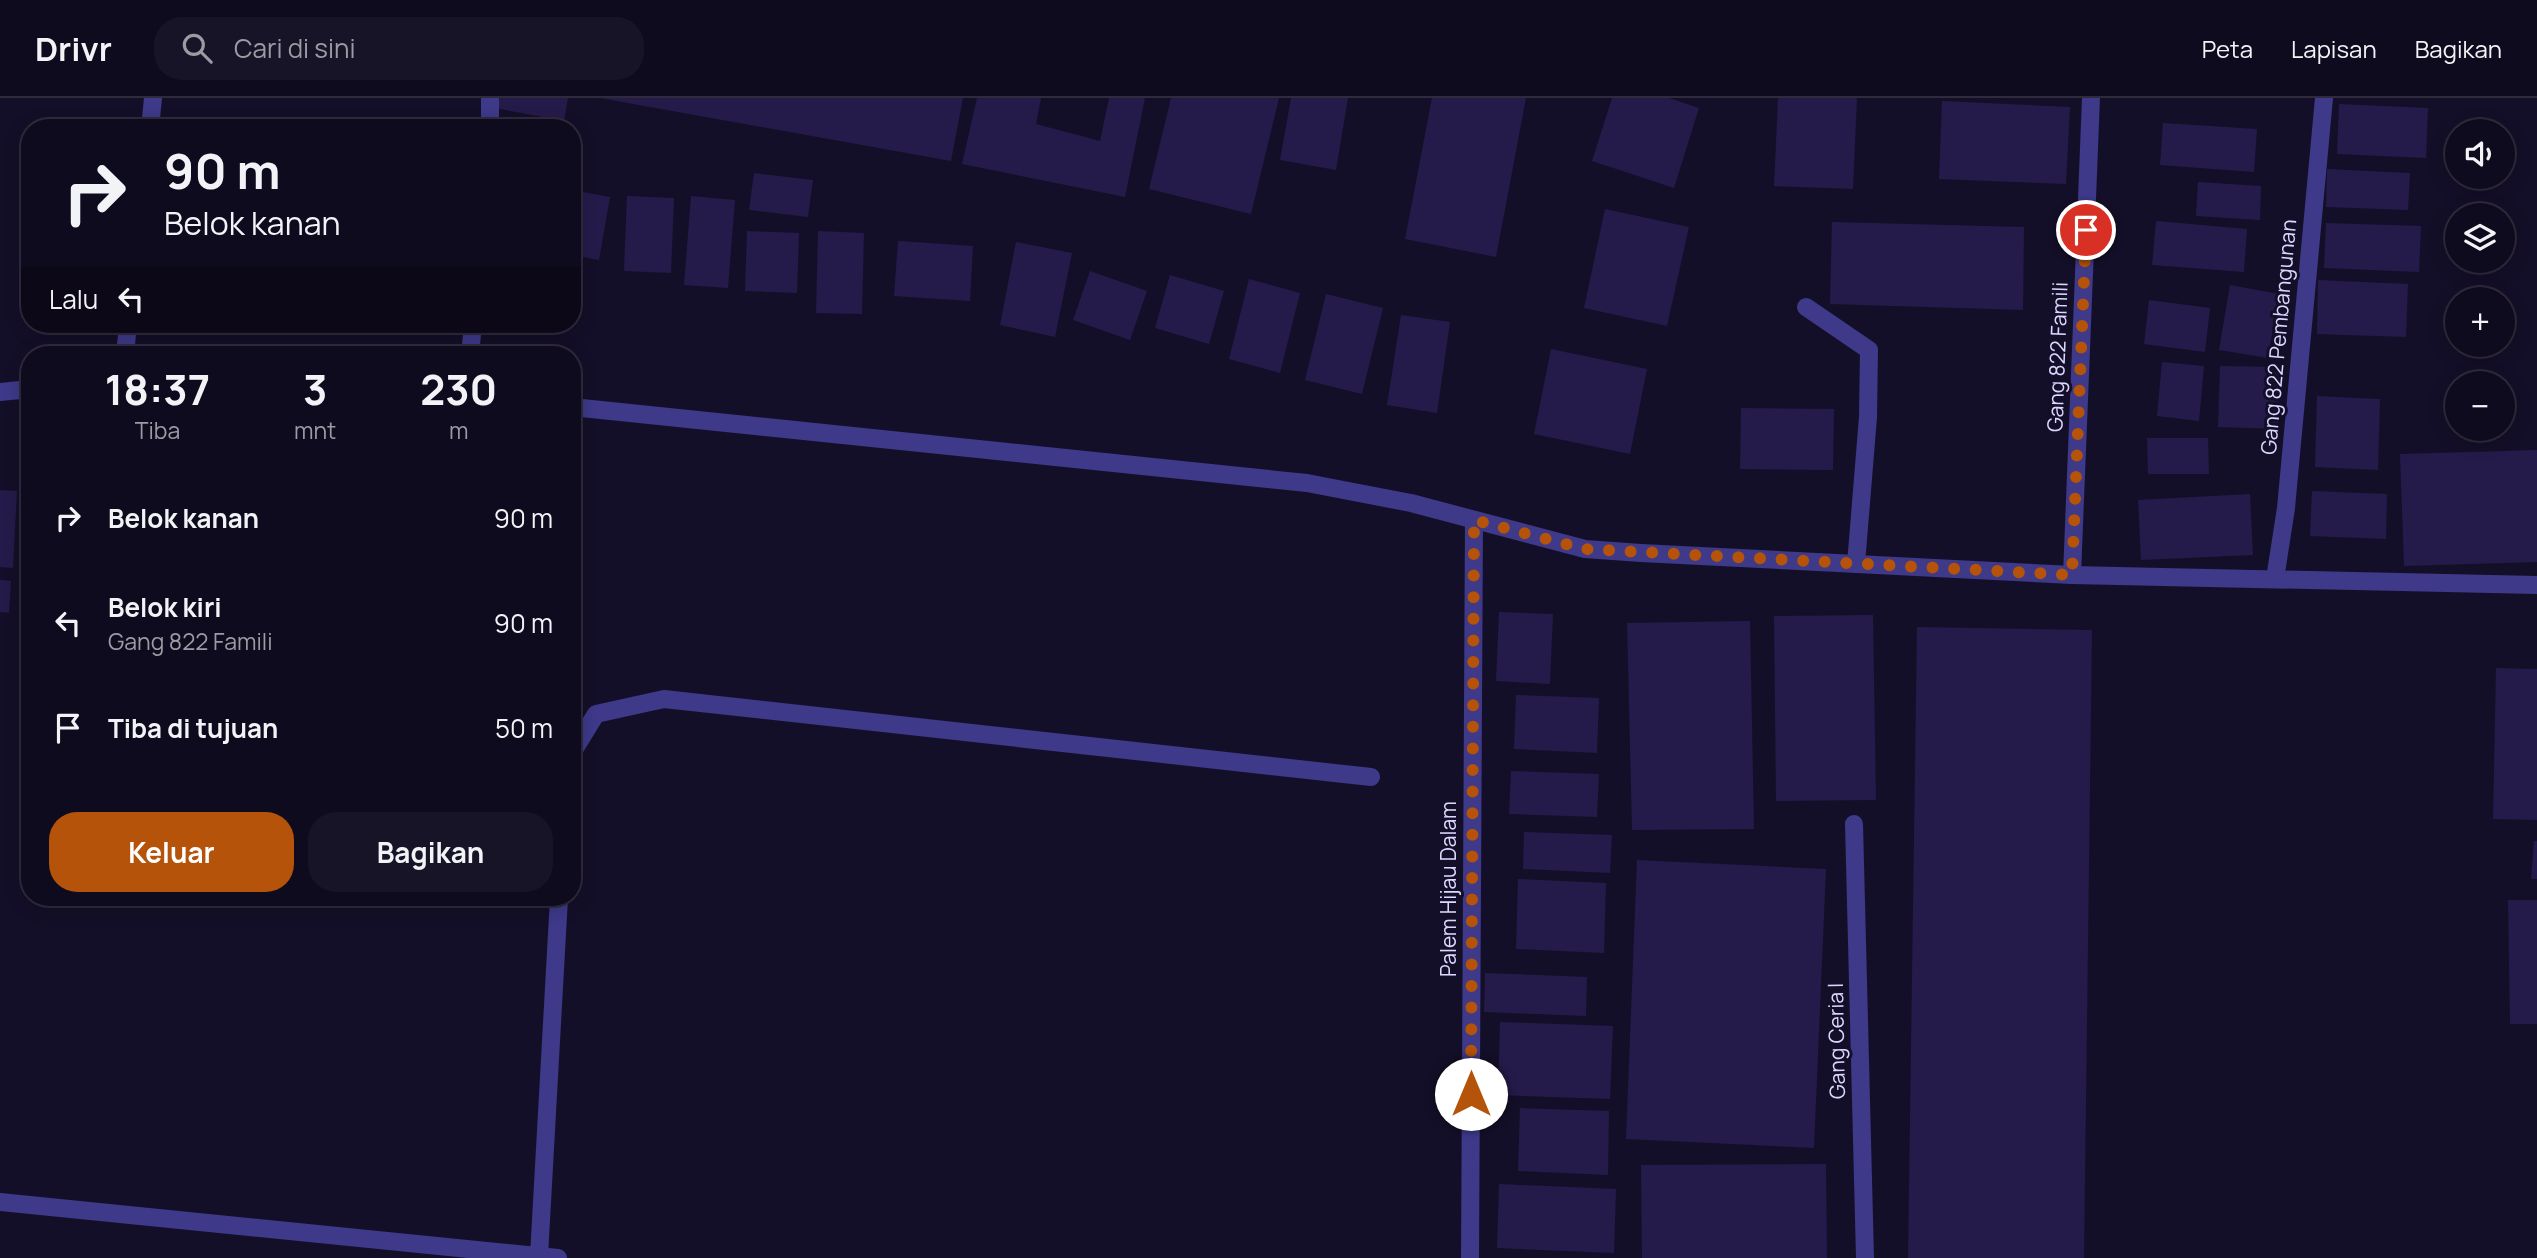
<!DOCTYPE html>
<html lang="id">
<meta charset="utf-8">
<style>
:root{--surface:#0f0b1e;--page:#181427;--text:#f1f3f6;--muted:#9b9ba4;--line:#2f2b3c;--accent:#b45309}
body{margin:0;font-family:Manrope,sans-serif;background:var(--page);color:var(--text);height:100vh;display:flex;flex-direction:column;font-size:26px;white-space:nowrap}
*{box-sizing:border-box;margin:0}
p{font-size:23px;color:var(--muted)}
.icon{flex:none;width:38px;height:38px;fill:none;stroke:currentColor;stroke-width:2;stroke-linecap:round;stroke-linejoin:round}
.map{position:relative;flex:1;overflow:hidden}
.side{position:absolute;left:21px;top:248px;width:560px;height:560px;display:flex;flex-direction:column;background:var(--surface);border-radius:28px;box-shadow:0 4px 18px #0003,0 0 0 2px var(--line)}
.side>*{flex:none}
.top-card{position:absolute;left:21px;top:21px;width:560px;height:214px;border-radius:28px;box-shadow:0 4px 18px #0003,0 0 0 2px var(--line);background:#0f0b1e;color:var(--text);overflow:hidden}
.fabs{position:absolute;left:2445px;top:21px;display:grid;gap:14px}
.fabs a{display:grid;place-items:center;width:70px;height:70px;border-radius:50%;background:var(--surface);box-shadow:0 4px 18px #0003,0 0 0 2px var(--line);font-size:35px}
.pin{position:absolute;display:grid;place-items:center;width:60px;height:60px;color:#fff;margin:-30px;border:4px solid #fff;border-radius:50%;box-shadow:0 2px 7px #0007}
.me{position:absolute;width:77px;margin:-38px;rotate:0deg;stroke-linejoin:round;filter:drop-shadow(0 0 5px #0008)}
.turn{display:flex;align-items:center;gap:24px;height:147px;padding:0 28px;font-size:32px}
.turn .icon{width:91px;height:91px;stroke-width:2.5}
.turn b{display:block;font-size:49px;line-height:60px}
.then{display:flex;align-items:center;height:66px;padding:0 28px;background:#0003;gap:14px;font-size:26px}
.eta{display:flex;justify-content:space-evenly;align-items:center;height:119px;text-align:center}
.eta b{font-size:42px;font-weight:700;line-height:49px}
.cta{display:flex;gap:14px;margin-top:auto;padding:14px 28px}
.cta a{flex:1;height:80px;border-radius:28px;background:var(--accent);color:#fff;font-size:28px;font-weight:700;line-height:80px;text-align:center}
.cta a+a{background:var(--page);color:var(--text)}
ul{padding:0;list-style:none}
li{display:flex;align-items:center;gap:21px;height:105px;padding:0 28px}
li div{flex:1}
li b{display:block;font-size:26px}
li em{font-style:normal}
header{display:flex;align-items:center;gap:42px;box-sizing:border-box;height:98px;padding:0 35px;background:var(--surface);border-bottom:2px solid var(--line)}
header strong{font-size:33px}
nav{display:flex;gap:38px;margin-inline-start:auto;font-size:24px}
.search{width:490px;height:63px;background:var(--page);display:flex;align-items:center;gap:18px;box-sizing:border-box;padding:0 24px;border-radius:28px;color:var(--muted);font-size:26px}
.map>svg:first-child{display:block}
.building{fill:#251b4a}
.lines{fill:none;stroke-linecap:round;stroke-linejoin:round}
.service{stroke:#3e3989;stroke-width:18}
.minor{stroke:#3e3989;stroke-width:18}
.route{stroke:#b45309;stroke-width:12;stroke-dasharray:0 21.6}
.labels{text-anchor:middle;stroke-width:6;stroke-linejoin:round;paint-order:stroke}
.street-label{font-size:21px;fill:#dcd7ff;stroke:#140f28}
</style>
<header>
<strong>Drivr</strong>
<div class="search"><svg class="icon" aria-label="search" viewBox="0 0 24 24"><circle cx="10" cy="10" r="6"/><path d="M15 15l6 6"/></svg>Cari di sini</div>
<nav><a>Peta</a><a>Lapisan</a><a>Bagikan</a></nav>
</header>
<div class="map">
<svg width="2537" height="1160" viewBox="0 0 2537 1160">
<rect width="100%" height="100%" fill="#140f28"/>
<g class="building">
<path d="M496,0H568L564,23L495,10Z"/>
<path d="M600,0H963L951,63Z"/>
<path d="M977,0H1041L1036,26L1100,43L1109,0H1145L1125,99L962,66Z"/>
<path d="M1171,0H1279L1251,116L1149,91Z"/>
<path d="M1291,0H1348L1336,72L1280,62Z"/>
<path d="M1432,0H1526L1496,159L1405,141Z"/>
<path d="M1612,0H1669L1699,10L1674,90L1592,63Z"/>
<path d="M1778,0H1857L1853,91L1774,88Z"/>
<path d="M1942,3L2070,9L2066,86L1939,81Z"/>
<path d="M2339,6L2428,10L2426,60L2337,56Z"/>
<path d="M2163,25L2257,31L2254,74L2160,67Z"/>
<path d="M2327,71L2410,75L2408,112L2326,109Z"/>
<path d="M754,75L813,82L808,119L749,112Z"/>
<path d="M2198,84L2261,88L2260,122L2196,118Z"/>
<path d="M572,92L610,99L599,162L572,157Z"/>
<path d="M627,98L674,100L671,175L624,173Z"/>
<path d="M691,98L735,102L728,190L684,187Z"/>
<path d="M1605,111L1689,129L1667,228L1584,210Z"/>
<path d="M2156,123L2247,131L2244,174L2152,167Z"/>
<path d="M1832,124L2024,129L2023,212L1830,206Z"/>
<path d="M2326,125L2421,128L2419,174L2324,170Z"/>
<path d="M747,133L799,135L797,195L745,193Z"/>
<path d="M818,133L864,135L862,216L816,215Z"/>
<path d="M898,143L973,148L970,203L894,198Z"/>
<path d="M1016,144L1072,155L1055,239L1000,227Z"/>
<path d="M1090,173L1147,193L1130,242L1073,222Z"/>
<path d="M1170,177L1224,193L1209,246L1155,230Z"/>
<path d="M1249,181L1300,195L1280,275L1229,261Z"/>
<path d="M2318,182L2408,186L2406,239L2317,236Z"/>
<path d="M2230,187L2279,196L2268,260L2219,252Z"/>
<path d="M1326,196L1383,210L1362,296L1305,282Z"/>
<path d="M2149,202L2210,210L2205,254L2144,246Z"/>
<path d="M1401,217L1450,224L1437,315L1387,307Z"/>
<path d="M425,226H462L461,237L424,231Z"/>
<path d="M1551,251L1647,271L1630,356L1534,336Z"/>
<path d="M2162,264L2204,268L2199,323L2157,318Z"/>
<path d="M2220,268L2280,269L2278,331L2218,329Z"/>
<path d="M2317,298L2380,301L2378,372L2315,369Z"/>
<path d="M1741,310L1834,311L1833,372L1740,371Z"/>
<path d="M2147,340H2208L2209,376H2148Z"/>
<path d="M2537,352V464L2404,468L2400,356Z"/>
<path d="M0,392L17,393L13,470L0,469Z"/>
<path d="M2312,393L2387,396L2386,441L2310,438Z"/>
<path d="M2250,396L2253,457L2141,462L2138,402Z"/>
<path d="M0,482L11,483L9,515L0,514Z"/>
<path d="M1499,514L1553,516L1550,586L1496,583Z"/>
<path d="M1873,517L1876,702L1776,703L1774,518Z"/>
<path d="M1750,523L1754,731L1632,732L1627,525Z"/>
<path d="M1917,529L2092,532L2084,1160H1908Z"/>
<path d="M2496,570L2537,571V722L2493,721Z"/>
<path d="M1516,597L1599,600L1597,655L1514,651Z"/>
<path d="M1511,673L1599,676L1597,719L1509,716Z"/>
<path d="M1524,734L1612,737L1610,775L1523,771Z"/>
<path d="M2534,743H2537V781H2531Z"/>
<path d="M1637,762L1826,771L1814,1050L1626,1041Z"/>
<path d="M1518,781L1606,785L1604,855L1516,851Z"/>
<path d="M2508,802H2537V926H2510Z"/>
<path d="M1485,875L1587,879L1586,918L1484,914Z"/>
<path d="M1500,924L1613,928L1610,1001L1498,997Z"/>
<path d="M1520,1010L1609,1013L1608,1077L1518,1073Z"/>
<path d="M1826,1066L1827,1160H1642L1641,1067Z"/>
<path d="M1499,1086L1616,1091L1614,1155L1497,1150Z"/>
</g>
<g class="lines">
<g class="service">
<path d="M1806,209L1869,252L1868,319L1856,466"/>
<path d="M572,655L596,616L664,601L1371,679"/>
<path d="M0,1104L558,1160"/>
<path d="M539,1158L559,800"/>
</g>
<g class="minor">
<path d="M490,0V30"/>
<path d="M150,30L153,0"/>
<path d="M125,257L128,226"/>
<path d="M470,257L473,226"/>
<path d="M0,294L30,291"/>
<path d="M572,309L1307,385L1411,405L1585,451L1641,455L2072,477L2537,487"/>
<path d="M2072,477L2091,0"/>
<path d="M2275,481L2286,410L2324,0"/>
<path d="M1854,726L1865,1160"/>
<path d="M1470,1160L1474,422"/>
</g>
</g>
<g class="lines">
<path class="route" d="M1471,996L1474,422L1585,451L2072,477L2086,132"/>
</g>
<g class="labels">
<g class="street-label">
<text transform="translate(2279 239) rotate(-85)" y="7">Gang 822 Pembangunan</text>
<text transform="translate(2058 259) rotate(-88)" y="7">Gang 822 Famili</text>
<text transform="translate(1449 791) rotate(-90)" y="7">Palem Hijau Dalam</text>
<text transform="translate(1837 943) rotate(-91)" y="7">Gang Ceria I</text>
</g>
</g>
</svg>
<div class="fabs">
<a><svg class="icon" aria-label="sound" viewBox="0 0 24 24"><path d="M4 9h4l5-4v14l-5-4H4zM17 9q2 3 0 6"/></svg></a>
<a><svg class="icon" aria-label="layers" viewBox="0 0 24 24"><path d="M12 4l9 5-9 5-9-5zM3 14l9 5 9-5"/></svg></a>
<a>+</a>
<a>−</a>
</div>
<div class="pin" style="left:2086px;top:132px;background:#d93025"><svg class="icon" aria-label="arrive" viewBox="0 0 24 24"><path d="M6 21V4h12l-3 4 3 4H6"/></svg></div>
<svg class="me" style="left:1471px;top:996px" viewBox="-20 -20 40 40"><circle r="19" fill="#fff"/><path d="M0-13L10 11 0 6-10 11z" fill="#b45309"/></svg>
<div class="top-card">
<div class="turn"><svg class="icon" aria-label="right" viewBox="0 0 24 24"><path d="M7 20v-9h11M14 6l5 5-5 5"/></svg><div><b>90 m</b>Belok kanan</div></div>
<div class="then">Lalu<svg class="icon" aria-label="left" viewBox="0 0 24 24"><path d="M17 20v-9H6M10 6l-5 5 5 5"/></svg></div>
</div>
<section class="side">
<div class="eta">
<div><b>18:37</b><p>Tiba</p></div>
<div><b>3</b><p>mnt</p></div>
<div><b>230</b><p>m</p></div>
</div>
<ul>
<li><svg class="icon" aria-label="right" viewBox="0 0 24 24"><path d="M7 20v-9h11M14 6l5 5-5 5"/></svg><div><b>Belok kanan</b></div><em>90 m</em></li>
<li><svg class="icon" aria-label="left" viewBox="0 0 24 24"><path d="M17 20v-9H6M10 6l-5 5 5 5"/></svg><div><b>Belok kiri</b><p>Gang 822 Famili</p></div><em>90 m</em></li>
<li><svg class="icon" aria-label="arrive" viewBox="0 0 24 24"><path d="M6 21V4h12l-3 4 3 4H6"/></svg><div><b>Tiba di tujuan</b></div><em>50 m</em></li>
</ul>
<div class="cta"><a>Keluar</a><a>Bagikan</a></div>
</section>
</div>
